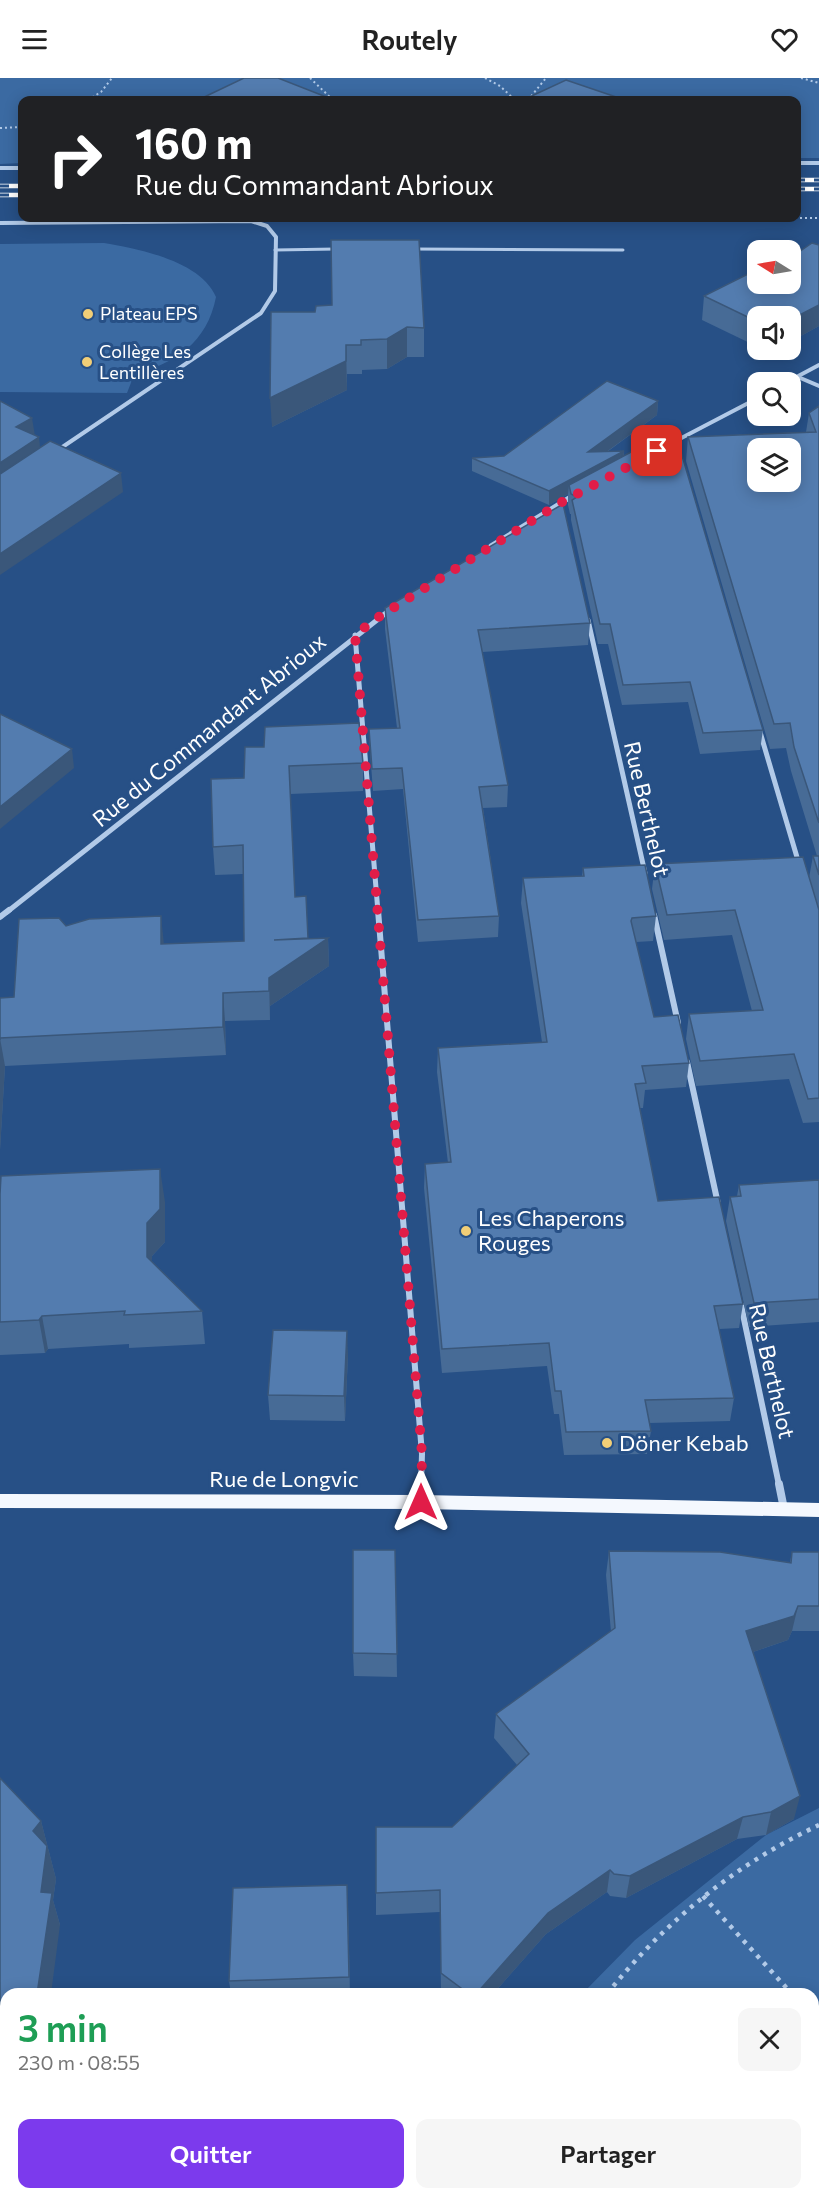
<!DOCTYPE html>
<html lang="fr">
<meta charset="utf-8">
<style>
:root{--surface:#fff;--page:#f6f6f6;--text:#222;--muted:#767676;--accent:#7c3aed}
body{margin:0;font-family:Commissioner,sans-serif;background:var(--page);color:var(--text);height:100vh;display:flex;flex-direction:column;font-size:22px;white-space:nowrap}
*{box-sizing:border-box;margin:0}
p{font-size:20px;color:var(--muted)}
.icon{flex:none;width:33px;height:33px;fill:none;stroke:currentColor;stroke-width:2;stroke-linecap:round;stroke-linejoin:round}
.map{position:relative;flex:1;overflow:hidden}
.side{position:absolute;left:0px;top:1910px;width:819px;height:212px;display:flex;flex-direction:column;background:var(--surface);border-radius:18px 18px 0 0;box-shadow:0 3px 15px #0003}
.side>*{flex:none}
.top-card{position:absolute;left:18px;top:18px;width:783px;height:126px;border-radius:12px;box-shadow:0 3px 15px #0003;background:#202124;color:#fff;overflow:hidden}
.needle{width:39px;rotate:281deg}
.fabs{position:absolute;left:747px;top:162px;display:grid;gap:12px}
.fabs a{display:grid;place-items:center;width:54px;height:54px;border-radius:12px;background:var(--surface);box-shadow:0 3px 15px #0003;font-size:30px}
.pin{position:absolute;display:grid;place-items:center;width:51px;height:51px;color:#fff;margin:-26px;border-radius:12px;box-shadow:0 3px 9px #0006}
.me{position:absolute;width:66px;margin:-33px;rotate:0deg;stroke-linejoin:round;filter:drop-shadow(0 0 4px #0008)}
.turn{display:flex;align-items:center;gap:21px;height:126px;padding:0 18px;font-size:27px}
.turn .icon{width:78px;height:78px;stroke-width:2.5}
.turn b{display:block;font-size:42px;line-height:51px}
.round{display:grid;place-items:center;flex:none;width:63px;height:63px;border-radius:12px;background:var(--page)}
.overview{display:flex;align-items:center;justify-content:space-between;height:102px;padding:0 18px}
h1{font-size:36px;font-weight:600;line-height:45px;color:#1e9e55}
.action{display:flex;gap:12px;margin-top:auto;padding:12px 18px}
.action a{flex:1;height:69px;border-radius:12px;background:var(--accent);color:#fff;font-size:24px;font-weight:600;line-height:69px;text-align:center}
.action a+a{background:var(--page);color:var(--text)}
header{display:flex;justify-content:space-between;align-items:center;height:78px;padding:0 18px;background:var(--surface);font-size:27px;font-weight:600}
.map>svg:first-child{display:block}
.green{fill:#3b6aa2}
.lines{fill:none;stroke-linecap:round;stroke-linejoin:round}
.path-far1{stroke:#b2cae8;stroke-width:2;stroke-dasharray:2 3;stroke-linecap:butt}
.path{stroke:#b2cae8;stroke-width:4.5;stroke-dasharray:4 6;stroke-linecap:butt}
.service{stroke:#b2cae8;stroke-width:3}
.minor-far3{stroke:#b2cae8;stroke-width:4}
.minor-far2{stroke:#b2cae8;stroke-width:5}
.minor-far1{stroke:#b2cae8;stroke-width:6}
.minor{stroke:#b2cae8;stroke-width:8}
.primary{fill:#f4f8fe;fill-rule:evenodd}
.rail-casing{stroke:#fff;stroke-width:4.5}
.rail{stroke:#275086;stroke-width:3;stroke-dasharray:9;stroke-linecap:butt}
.wall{fill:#476b96}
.shaded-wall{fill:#3a577a}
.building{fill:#537caf;stroke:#3a577a;stroke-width:1.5;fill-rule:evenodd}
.route{stroke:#e11d48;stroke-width:10;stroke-dasharray:0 18}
.poi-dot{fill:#f1ce77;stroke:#275086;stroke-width:2}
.labels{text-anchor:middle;stroke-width:6;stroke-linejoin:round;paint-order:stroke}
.far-poi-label{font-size:18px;fill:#fff;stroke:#275086;text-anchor:start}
.street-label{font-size:22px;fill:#fff;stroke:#275086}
.poi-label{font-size:22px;fill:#fff;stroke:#275086;text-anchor:start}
</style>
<header><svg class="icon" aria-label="menu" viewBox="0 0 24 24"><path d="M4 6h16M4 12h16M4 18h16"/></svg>Routely<svg class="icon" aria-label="heart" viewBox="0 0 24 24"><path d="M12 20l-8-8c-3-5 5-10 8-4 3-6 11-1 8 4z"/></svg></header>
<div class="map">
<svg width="819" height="2120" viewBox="0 0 819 2120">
<rect width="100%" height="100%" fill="#275086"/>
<g class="green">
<path d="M0,0H819V80H797L796,22H22V85L0,86Z"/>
<path d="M104,165C139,171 201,183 216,219C207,265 176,284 134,297L127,315L0,314V166Z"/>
<path d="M819,1730V2106L813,2114V1916L583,1915L635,1862L766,1757Z"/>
<path d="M459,2115H812L809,2120H456Z"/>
</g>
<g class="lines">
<g class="path-far1">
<path d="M310,0L333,22"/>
<path d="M485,0L500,8L515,22"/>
<path d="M801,0L819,5"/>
<path d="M88,22L101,14L112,0"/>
<path d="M528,22L546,0"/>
<path d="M0,50L22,49"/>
<path d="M630,141L819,140"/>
<path d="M345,142H403"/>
</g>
<g class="path">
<path d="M703,1818L792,1916"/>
<path d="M607,1916C664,1844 736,1786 819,1747"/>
<path d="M813,1939L819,1945"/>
<path d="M813,1975L819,1969"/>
<path d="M467,2120L470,2115"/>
<path d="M699,2120L703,2115"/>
</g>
<g class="service">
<path d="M413,171L623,172"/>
<path d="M275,172L336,171"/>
</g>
<g class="minor-far3">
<path d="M796,85H819"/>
<path d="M0,90H22"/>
<path d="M0,145L251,143L267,148L276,159L275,213L261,235L58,372"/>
<path d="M798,299L819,308"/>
<path d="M787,304L819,287"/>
<path d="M668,367L758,320"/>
</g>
<g class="minor-far2">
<path d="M57,373L61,371"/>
<path d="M491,468L574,417"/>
<path d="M588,542L645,795"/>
<path d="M355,557L378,834"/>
<path d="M760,654L799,786"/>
<path d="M7,834L391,531"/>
</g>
<g class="minor-far1">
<path d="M378,832L422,1376L421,1407"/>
<path d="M654,837L678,945"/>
<path d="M0,839L9,832"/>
<path d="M687,984L718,1126"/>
<path d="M741,1227L779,1407"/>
</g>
<g class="minor">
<path d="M779,1406L784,1431"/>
<path d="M421,1423V1406"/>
</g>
<path class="primary" d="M0,1416L421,1417L819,1425V1439L421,1431L0,1430Z"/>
<defs>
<g id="rail">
<path d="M796,102H819"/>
<path d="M0,108H22"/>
<path d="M796,111H819"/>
<path d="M0,117H22"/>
</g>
</defs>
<use href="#rail" class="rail-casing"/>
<use href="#rail" class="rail"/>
</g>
<g class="wall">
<path d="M819,167V248L790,264L758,238V269L702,242L704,218L758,206Z"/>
<path d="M271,234L424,250V279H407L387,291L362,292V296H347V312L272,349Z"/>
<path d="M762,272H777L770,275Z"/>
<path d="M658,323L657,337L607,374L624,373V378L763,652L760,672L700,676L688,624L622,627L608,566H598L571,442V436H570L568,427V416L549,427L472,393V380L504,378Z"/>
<path d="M819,328V1044L803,1045L789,1001L696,1008L686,961L689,936L752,933L732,857L664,862L652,811L655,786L809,800L813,778H817L791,693L786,670L770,671L686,383L688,359L806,354L809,335Z"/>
<path d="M385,530L590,545L588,567L482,574L508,707L507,729L483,730L499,838L498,859L418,864L403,711L373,713L370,673L369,651L397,650L385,551Z"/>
<path d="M245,669L363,685V713L290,716L295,819L308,860H328L329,888L270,928V942L225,943L226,977L5,988L0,1072V920L14,919L66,848L164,866L244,863L243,796L215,797L213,769L244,700Z"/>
<path d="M583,790L656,838L653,863L636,864L654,939L689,985L686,1009L645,1012L643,1030H640L658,1123L743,1226L739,1250L719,1251L734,1320L730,1343L649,1345L651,1353L647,1376L564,1377L559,1336H554L547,1288L442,1295L424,1110L425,1086L448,1085L437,994L438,970L542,964L521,825L523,800L582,798Z"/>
<path d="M819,1102V1244L749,1249L726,1143L730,1119L737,1118L739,1107Z"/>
<path d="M0,1116L165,1124V1164L152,1178L151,1184L202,1233L205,1266L129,1270V1266L48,1271L45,1275L0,1277Z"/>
<path d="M348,1277L345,1343L270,1342L268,1317Z"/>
<path d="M395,1472L397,1599L354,1598L353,1575Z"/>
<path d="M609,1473L790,1484L792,1474H819V1553H792L788,1562L753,1574L794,1741L766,1757L737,1761L626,1820L610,1818L607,1814L546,1856L493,1916H441L440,1834L376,1837V1815L452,1749L517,1687L494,1660L496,1636L611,1554L606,1497Z"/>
<path d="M0,1700L41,1743L56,1801L53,1822L60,1847L6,1916V2038H0Z"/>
<path d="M348,1828L350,1916H231L229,1903Z"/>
</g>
<g class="shaded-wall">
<path d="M819,227V248L790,264V242Z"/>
<path d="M407,249V279L387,291V261Z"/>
<path d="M346,267L347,312L272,349L270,320Z"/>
<path d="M770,272H777L770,275Z"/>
<path d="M658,323L657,337L587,388L588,374Z"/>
<path d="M32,340L35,358L16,349Z"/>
<path d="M39,359L41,378L0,405V385Z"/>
<path d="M624,373L623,386L569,407L568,416L549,427V413Z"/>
<path d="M121,395L123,414L0,497V476Z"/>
<path d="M72,671L74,690L0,751V729Z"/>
<path d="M161,838L164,867L161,866Z"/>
<path d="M328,860L329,888L270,928V942L269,900Z"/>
<path d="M223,915L225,943L226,977L223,949Z"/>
<path d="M0,960L5,988L0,1072Z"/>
<path d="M160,1091L165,1124V1164L152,1178L151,1212L147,1179V1145Z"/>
<path d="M42,1238L48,1271L45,1275L39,1242Z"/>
<path d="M347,1253L348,1277L345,1343L344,1318Z"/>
<path d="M798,1528L792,1553L788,1562L741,1578L746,1553Z"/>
<path d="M800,1718L794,1741L766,1757L771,1734Z"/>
<path d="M743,1739L737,1761L626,1820L630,1798Z"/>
<path d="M41,1743L56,1801L53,1822L60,1847L51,1916H37L41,1814L33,1753Z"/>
<path d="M610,1792L607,1814L546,1856L493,1916H476L548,1835Z"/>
<path d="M454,2115H459L456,2120H452Z"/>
</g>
<g class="building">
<path d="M244,0H278L334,22H198Z"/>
<path d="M566,2L625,22H523Z"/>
<path d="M331,162H419L424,250L407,249L387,261L361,262V267H346V283L270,320L271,234H315L316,228L332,227Z"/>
<path d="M812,165L819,167V227L790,242V238H758V244L704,218L752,194L758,197V206H790V180Z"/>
<path d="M607,303L658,323L588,374L624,373L549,413L472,380L504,378Z"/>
<path d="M0,323L32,340L16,349L39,359L0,385Z"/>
<path d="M819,328V745L794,669L790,645L774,646L688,359L816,354L809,335ZM758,370H790V404H758Z"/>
<path d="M50,363L121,395L0,476V396Z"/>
<path d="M678,364L763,652L703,655L690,604L623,607L610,546H600L572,422L577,419L571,416L569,407L648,365Z"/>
<path d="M563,426L590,545L478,552L508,707L479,709L499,838L418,842L402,690L372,691L369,651L400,650L385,530Z"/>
<path d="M0,636L72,671L0,729Z"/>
<path d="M359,645L363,685L289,688L295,819L306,818L308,860L274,862L328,860L269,900V913L223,915V949L0,960V962V920L14,919L19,841L59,840L66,848L89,841L161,838V866L244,863L243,767L213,769L211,701L244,700L245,669H264L265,649Z"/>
<path d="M813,778H819V797Z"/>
<path d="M803,779L819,832V1020L808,1021L794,976L700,983L689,936L763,932L735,832L667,837L655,786Z"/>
<path d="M645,787L656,838L632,840L631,843L654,939L678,937L689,985L642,988L646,1005L635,1006L658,1123L719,1119L743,1226L714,1228L734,1320L645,1322L651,1353L566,1354L561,1313H555L549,1265L442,1271L425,1086L451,1084L438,970L547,964L523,800L584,798L583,790Z"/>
<path d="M160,1091V1131L147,1145V1179L202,1233L124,1237L125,1233L42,1238L39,1242L0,1244V1116L1,1098Z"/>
<path d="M819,1102V1221L754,1225L730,1119L741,1118L739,1107Z"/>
<path d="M273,1252L347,1253L344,1318L268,1317Z"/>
<path d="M353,1472H395L397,1576L353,1575Z"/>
<path d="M609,1473L720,1474L791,1485L792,1474H819V1528H798L794,1538L746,1553L800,1718L771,1734L743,1739L630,1798L614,1796L610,1792L548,1835L476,1916H469L441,1895L440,1812L376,1815V1749H452L529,1676L496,1636L615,1550Z"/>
<path d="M0,1700L41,1743L33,1753L47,1768L41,1814L52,1815L37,1916H6V2009H0Z"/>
<path d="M347,1807L349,1899L229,1903L233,1810Z"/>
<path d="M392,2115H454L452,2120H389Z"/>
</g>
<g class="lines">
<path class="route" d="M421,1424L422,1376L355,557L377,540L562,424L657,373"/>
</g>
<g class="poi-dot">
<circle cx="88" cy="236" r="6"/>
<circle cx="87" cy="284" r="6"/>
<circle cx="466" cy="1153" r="6"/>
<circle cx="607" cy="1365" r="6"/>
</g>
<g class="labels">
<g class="far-poi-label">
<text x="100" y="242">Plateau EPS</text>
<text x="99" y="280">Collège Les<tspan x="99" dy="21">Lentillères</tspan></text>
</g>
<g class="street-label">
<text transform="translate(209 652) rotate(-39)" y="8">Rue du Commandant Abrioux</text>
<text transform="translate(647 731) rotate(77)" y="8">Rue Berthelot</text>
<text transform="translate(772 1293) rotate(77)" y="8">Rue Berthelot</text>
<text x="284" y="1409">Rue de Longvic</text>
</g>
<g class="poi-label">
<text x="478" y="1148">Les Chaperons<tspan x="478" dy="25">Rouges</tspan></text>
<text x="619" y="1373">Döner Kebab</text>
</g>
</g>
</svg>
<div class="fabs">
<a><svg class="needle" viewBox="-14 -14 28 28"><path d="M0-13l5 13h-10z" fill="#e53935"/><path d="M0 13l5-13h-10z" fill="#767676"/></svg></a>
<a><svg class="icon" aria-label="sound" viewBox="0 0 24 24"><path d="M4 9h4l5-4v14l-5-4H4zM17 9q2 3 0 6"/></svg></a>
<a><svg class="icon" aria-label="search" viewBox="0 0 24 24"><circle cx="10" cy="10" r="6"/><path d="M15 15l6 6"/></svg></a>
<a><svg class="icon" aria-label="layers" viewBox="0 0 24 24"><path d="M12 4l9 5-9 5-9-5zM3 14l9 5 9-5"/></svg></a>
</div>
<div class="pin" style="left:657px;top:373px;background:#d93025"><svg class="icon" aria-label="arrive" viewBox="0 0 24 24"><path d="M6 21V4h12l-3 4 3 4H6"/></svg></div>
<svg class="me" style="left:421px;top:1424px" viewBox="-20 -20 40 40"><path d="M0-17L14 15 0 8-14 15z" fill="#e11d48" stroke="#fff" stroke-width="4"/></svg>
<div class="top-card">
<div class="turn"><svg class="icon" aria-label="right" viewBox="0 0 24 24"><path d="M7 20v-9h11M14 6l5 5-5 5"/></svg><div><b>160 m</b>Rue du Commandant Abrioux</div></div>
</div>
<section class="side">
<div class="overview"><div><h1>3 min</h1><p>230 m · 08:55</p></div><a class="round"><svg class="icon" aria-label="close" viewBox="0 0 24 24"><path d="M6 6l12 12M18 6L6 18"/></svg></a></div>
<div class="action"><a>Quitter</a><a>Partager</a></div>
</section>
</div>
